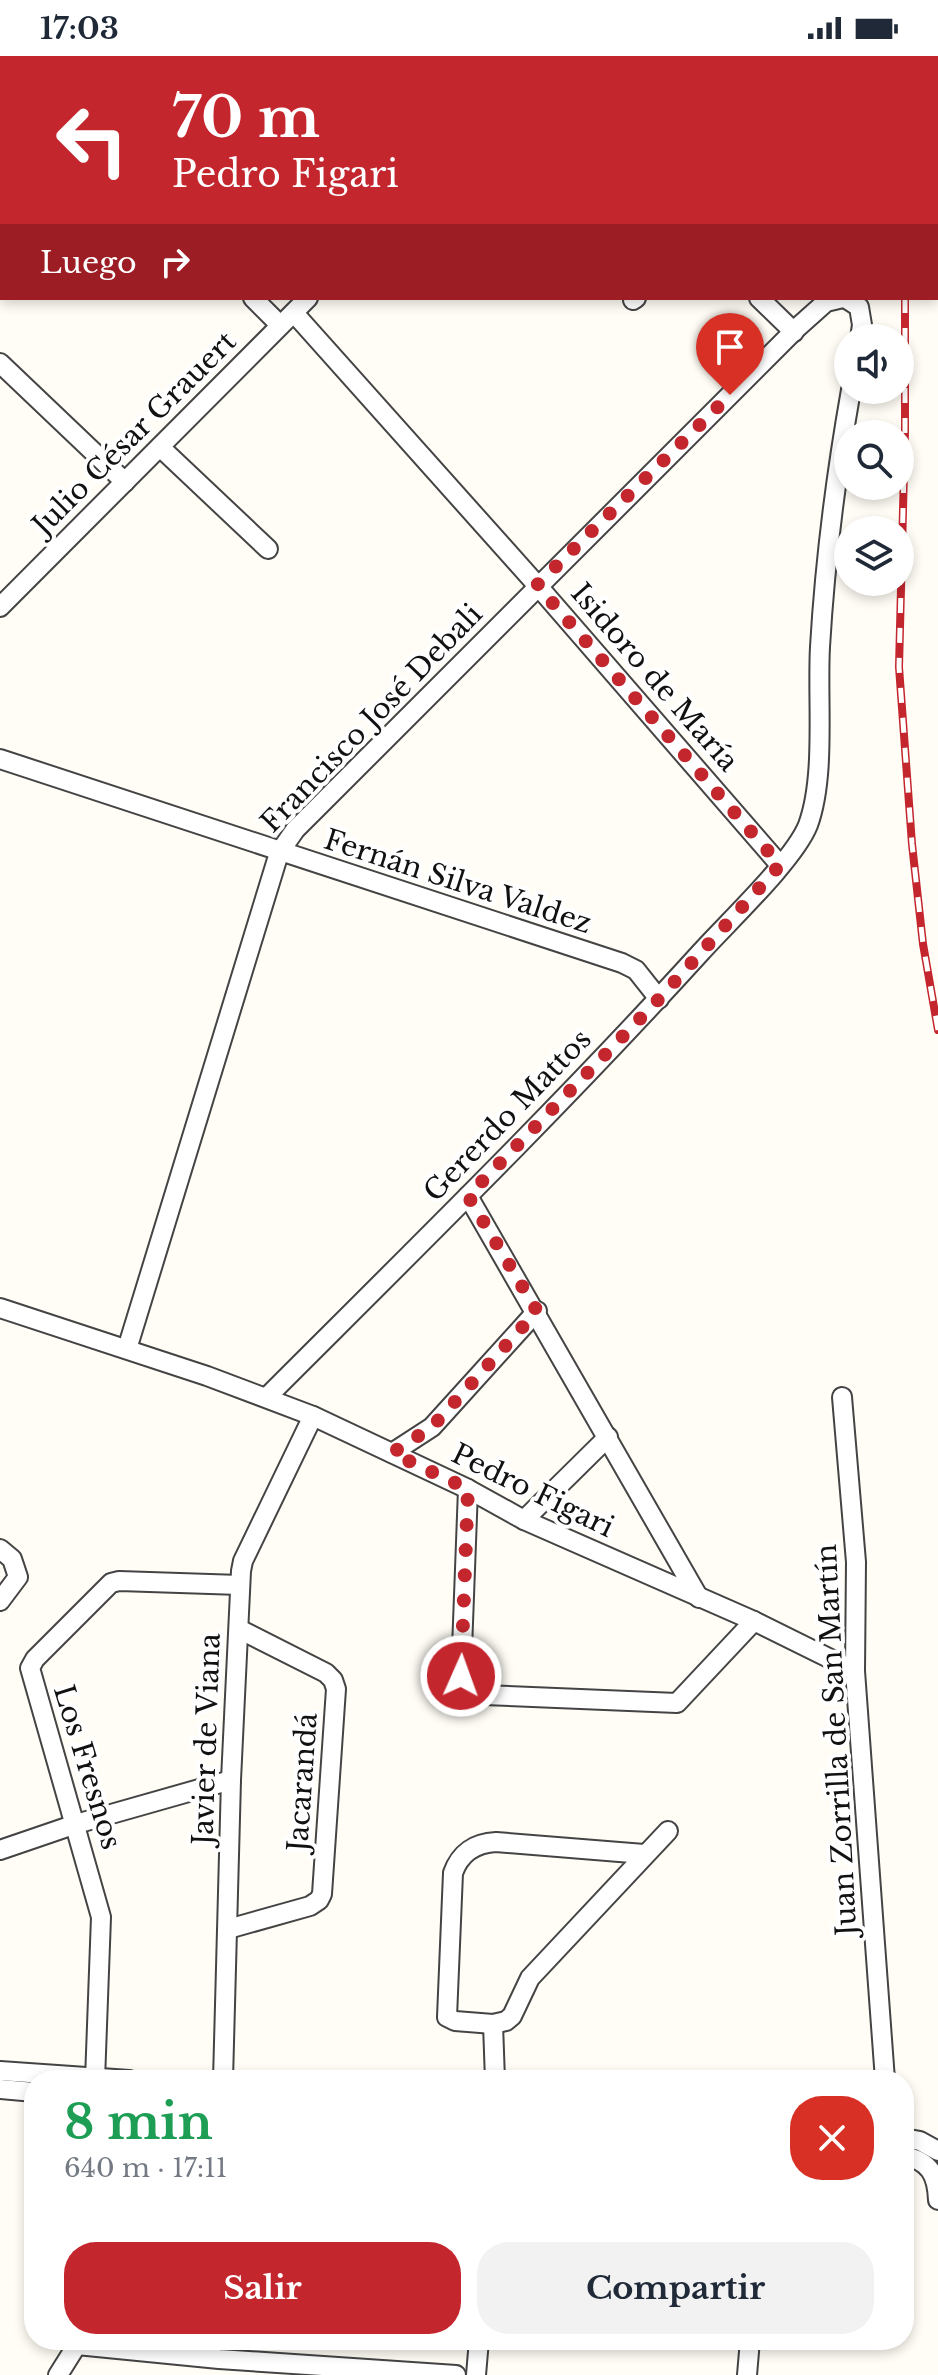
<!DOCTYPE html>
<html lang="es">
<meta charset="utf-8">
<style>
:root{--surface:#fff;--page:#f2f2f3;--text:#1f2937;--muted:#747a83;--accent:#c4262e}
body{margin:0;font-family:"Libre Baskerville",serif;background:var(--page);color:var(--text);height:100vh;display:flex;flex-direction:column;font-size:30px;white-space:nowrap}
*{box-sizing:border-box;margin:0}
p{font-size:26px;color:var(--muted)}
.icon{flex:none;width:44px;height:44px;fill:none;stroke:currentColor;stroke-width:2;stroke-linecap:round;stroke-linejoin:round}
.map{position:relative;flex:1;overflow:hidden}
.side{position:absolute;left:24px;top:2014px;width:890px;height:280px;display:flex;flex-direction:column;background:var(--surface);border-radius:32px;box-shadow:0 4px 12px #0003}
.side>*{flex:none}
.guide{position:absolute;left:0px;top:0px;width:938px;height:244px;box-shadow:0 4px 12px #0003;background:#c4262e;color:#fff;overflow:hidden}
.fabs{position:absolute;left:834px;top:268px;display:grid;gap:16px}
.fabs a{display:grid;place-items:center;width:80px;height:80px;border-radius:50%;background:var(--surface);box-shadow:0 4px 12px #0003;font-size:40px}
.pin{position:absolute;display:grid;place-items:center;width:68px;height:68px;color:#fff;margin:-82px -34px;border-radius:50% 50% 50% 0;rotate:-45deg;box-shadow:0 0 8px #0007}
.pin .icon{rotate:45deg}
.me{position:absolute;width:88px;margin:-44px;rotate:2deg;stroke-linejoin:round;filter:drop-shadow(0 0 6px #0008)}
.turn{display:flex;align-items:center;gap:28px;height:168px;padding:0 40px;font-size:36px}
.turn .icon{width:104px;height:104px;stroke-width:2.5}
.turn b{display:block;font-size:56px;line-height:68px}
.then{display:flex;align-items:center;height:76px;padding:0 40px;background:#0003;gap:16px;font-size:30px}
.round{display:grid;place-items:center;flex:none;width:84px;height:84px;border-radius:32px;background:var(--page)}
.headline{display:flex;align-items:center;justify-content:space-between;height:136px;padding:0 40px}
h1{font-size:48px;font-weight:700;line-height:60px;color:#1e9e55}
.button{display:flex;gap:16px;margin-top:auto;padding:16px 40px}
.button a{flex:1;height:92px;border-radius:32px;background:var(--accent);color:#fff;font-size:32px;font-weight:700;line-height:92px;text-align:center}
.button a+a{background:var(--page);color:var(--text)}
.status{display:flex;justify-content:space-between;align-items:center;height:56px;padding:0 40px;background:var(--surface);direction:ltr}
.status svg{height:22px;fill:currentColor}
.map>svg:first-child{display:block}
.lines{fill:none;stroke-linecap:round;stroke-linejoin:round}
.minor-casing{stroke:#444;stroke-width:22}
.minor{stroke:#fff;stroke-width:18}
.rail-casing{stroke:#c4262e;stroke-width:8}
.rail{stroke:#fff;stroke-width:5;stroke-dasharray:15;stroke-linecap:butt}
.route{stroke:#c4262e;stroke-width:14;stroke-dasharray:0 25.2}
.labels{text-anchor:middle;stroke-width:8;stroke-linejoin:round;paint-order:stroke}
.street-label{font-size:28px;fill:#111;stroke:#fff}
</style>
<div class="status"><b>17:03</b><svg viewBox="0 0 49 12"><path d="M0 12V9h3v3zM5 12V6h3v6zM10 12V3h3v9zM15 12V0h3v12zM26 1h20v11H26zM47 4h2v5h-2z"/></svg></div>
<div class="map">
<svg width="938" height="2319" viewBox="0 0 938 2319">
<rect width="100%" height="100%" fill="#fffdf5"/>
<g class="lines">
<defs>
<g id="minor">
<path d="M6,0L8,2"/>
<path d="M328,0L329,2"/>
<path d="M540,2L542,0"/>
<path d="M253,242L280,269"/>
<path d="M759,242L794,276"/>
<path d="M845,242L859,251L862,269L860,282"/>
<path d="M633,244L636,242"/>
<path d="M294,257L537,529L780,809"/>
<path d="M0,307L125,426"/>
<path d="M160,391L268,493"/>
<path d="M0,551L308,242"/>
<path d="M0,703L622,907L636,914L659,943"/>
<path d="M468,1140L699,1542"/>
<path d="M0,1252L207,1320L313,1360L468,1433L524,1464L754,1565L855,1615"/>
<path d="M127,1293L279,797L295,774L798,271L826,246L843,242"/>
<path d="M267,1341C413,1195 562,1049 701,896C729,865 794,804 808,769C826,720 817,644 820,591C825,504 836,419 851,334"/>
<path d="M842,1341L856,1506L855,1615L885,2024"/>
<path d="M392,1397L432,1371L537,1255"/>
<path d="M468,1433L461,1620C466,1632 472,1636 484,1639L677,1647L754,1565"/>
<path d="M524,1464L608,1381"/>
<path d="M0,1493L12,1503L18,1521L0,1545"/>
<path d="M0,1794L76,1768L231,1724"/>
<path d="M644,1798L496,1786C475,1787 460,1797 453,1817L447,1961L455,1965L493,1968L506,1965L512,1960L530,1922L668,1775"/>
<path d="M228,1873L310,1850L319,1844L322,1838L336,1633L333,1624L326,1617L239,1573"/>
<path d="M493,1968L495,2024"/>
<path d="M0,2015L129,2024"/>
<path d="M95,2024L101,1861L30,1612L35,1603L111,1527L119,1525L240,1529"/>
<path d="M223,2024L231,1724L241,1515L243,1505L313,1360"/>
<path d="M0,2033L34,2036"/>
<path d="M904,2082L920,2085L938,2095"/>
<path d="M904,2100C930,2105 937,2119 938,2144"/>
<path d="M77,2289L219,2303L456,2319"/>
<path d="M58,2319L80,2284"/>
<path d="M476,2319L479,2284"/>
<path d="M747,2319L750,2284"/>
</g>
</defs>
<use href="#minor" class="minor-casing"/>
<use href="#minor" class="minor"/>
<defs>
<g id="rail">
<path d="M907,0V2"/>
<path d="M905,242V375L899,611L912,788L923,888L938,974"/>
</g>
</defs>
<use href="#rail" class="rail-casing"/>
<use href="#rail" class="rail"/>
</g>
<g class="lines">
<path class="route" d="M461,1620L468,1433L392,1397L432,1371L537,1255L468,1140L659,943L780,809L537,529L730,339"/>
</g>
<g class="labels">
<g class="street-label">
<text transform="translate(134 377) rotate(-45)" y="10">Julio César Grauert</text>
<text transform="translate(655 621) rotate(49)" y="10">Isidoro de María</text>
<text transform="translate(371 662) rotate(-46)" y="10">Francisco José Debali</text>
<text transform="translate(458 825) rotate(18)" y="10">Fernán Silva Valdez</text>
<text transform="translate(507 1059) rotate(-46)" y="10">Gererdo Mattos</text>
<text transform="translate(533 1434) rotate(26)" y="10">Pedro Figari</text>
<text transform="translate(206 1683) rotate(-88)" y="10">Javier de Viana</text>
<text transform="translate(836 1684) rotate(-93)" y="10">Juan Zorrilla de San Martín</text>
<text transform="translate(88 1711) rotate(73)" y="10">Los Fresnos</text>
<text transform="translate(302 1726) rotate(-86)" y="10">Jacarandá</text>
</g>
</g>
</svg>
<div class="fabs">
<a><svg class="icon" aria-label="sound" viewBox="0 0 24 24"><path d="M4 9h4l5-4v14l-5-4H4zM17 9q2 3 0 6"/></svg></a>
<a><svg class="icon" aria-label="search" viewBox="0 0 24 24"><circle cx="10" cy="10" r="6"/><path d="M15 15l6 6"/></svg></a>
<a><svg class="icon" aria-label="layers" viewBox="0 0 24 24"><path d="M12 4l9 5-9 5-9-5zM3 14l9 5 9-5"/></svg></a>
</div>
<div class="pin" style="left:730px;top:339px;background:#d93025"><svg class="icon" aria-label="arrive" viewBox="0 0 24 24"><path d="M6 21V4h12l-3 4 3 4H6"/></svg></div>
<svg class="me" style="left:461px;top:1620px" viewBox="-20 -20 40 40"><circle r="17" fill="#c4262e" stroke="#fff" stroke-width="3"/><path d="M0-11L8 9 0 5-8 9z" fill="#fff"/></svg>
<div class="guide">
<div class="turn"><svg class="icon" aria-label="left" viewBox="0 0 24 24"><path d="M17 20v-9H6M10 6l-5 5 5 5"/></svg><div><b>70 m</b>Pedro Figari</div></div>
<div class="then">Luego<svg class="icon" aria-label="right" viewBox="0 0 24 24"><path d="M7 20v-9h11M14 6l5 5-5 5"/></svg></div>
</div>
<section class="side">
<div class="headline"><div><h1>8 min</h1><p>640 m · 17:11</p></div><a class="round" style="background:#d93025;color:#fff"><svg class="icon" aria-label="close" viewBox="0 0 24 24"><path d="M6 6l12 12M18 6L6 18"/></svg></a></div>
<div class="button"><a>Salir</a><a>Compartir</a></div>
</section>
</div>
